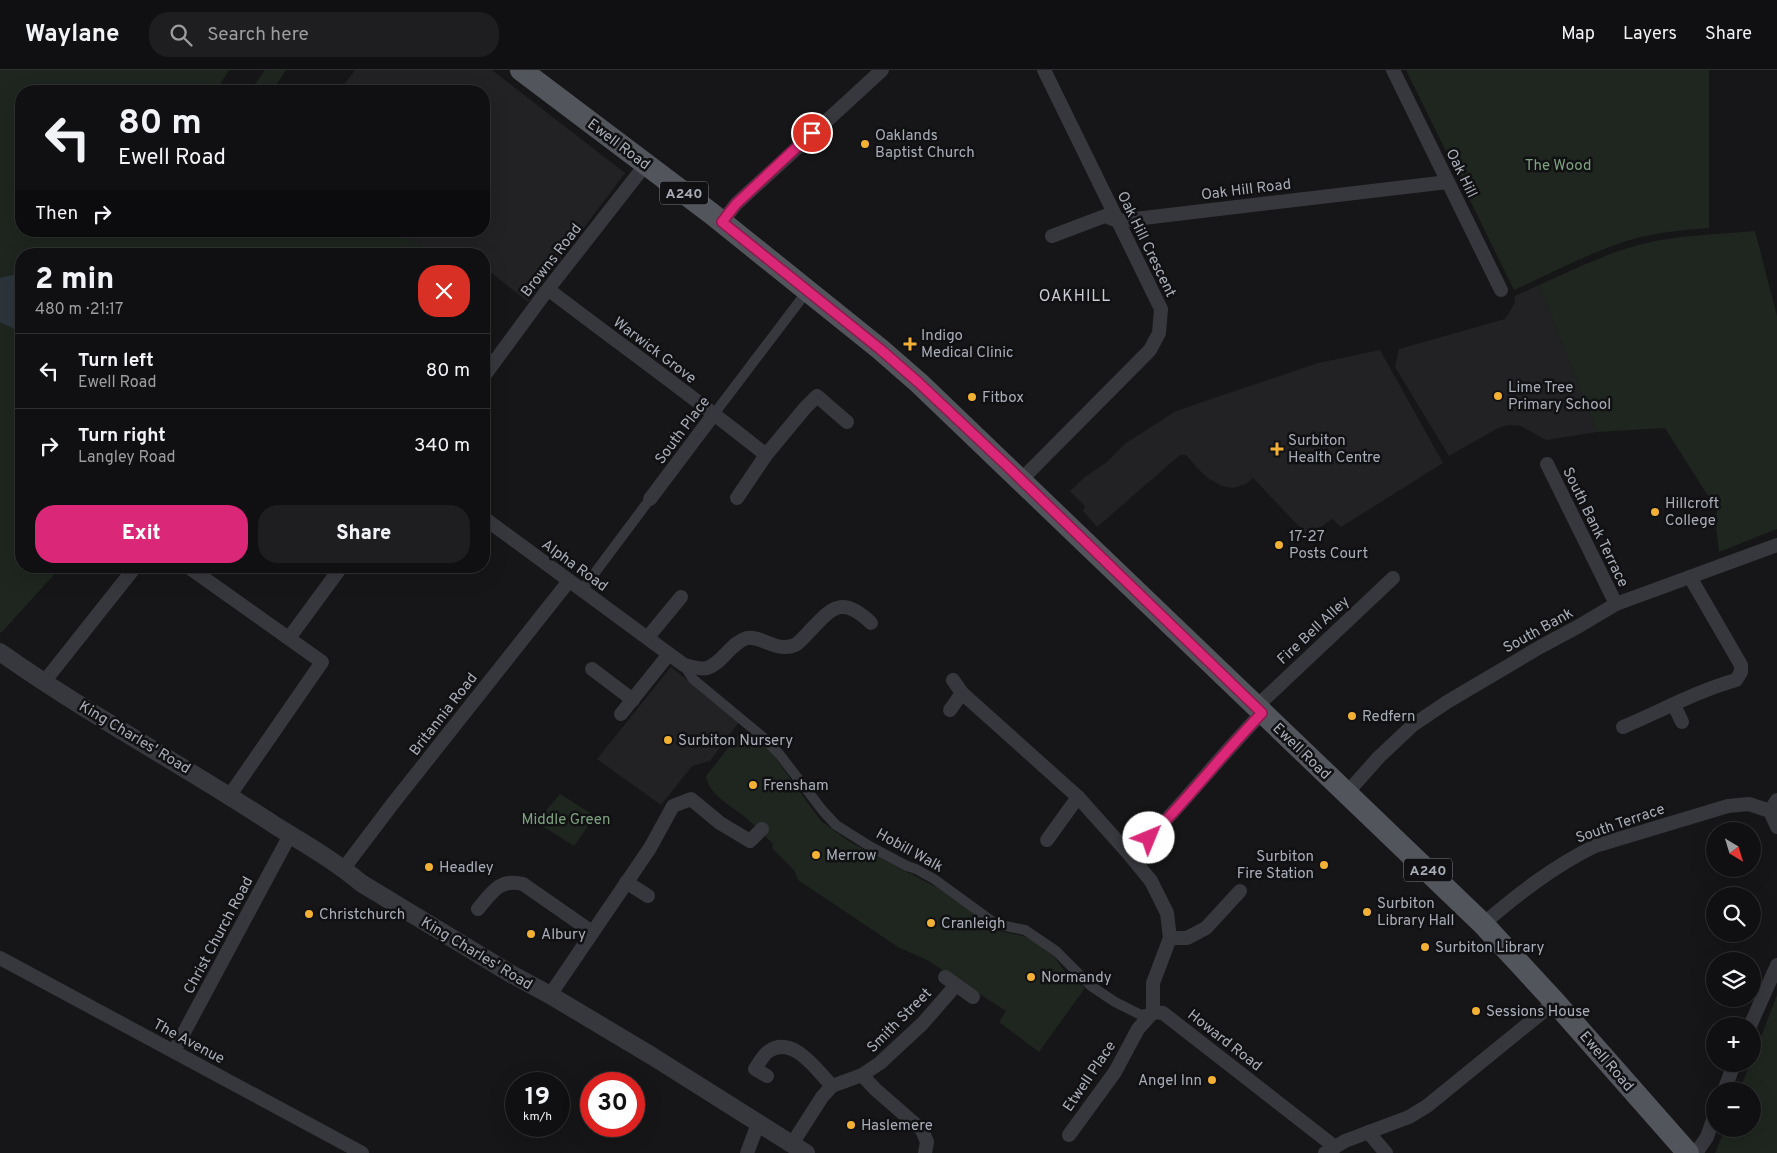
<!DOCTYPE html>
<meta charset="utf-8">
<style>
:root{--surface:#101012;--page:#1e1e20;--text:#f1f3f6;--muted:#9c9d9f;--line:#303032;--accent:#db2777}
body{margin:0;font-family:Overpass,sans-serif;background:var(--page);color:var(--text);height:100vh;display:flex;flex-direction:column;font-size:19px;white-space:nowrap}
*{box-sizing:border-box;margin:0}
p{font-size:16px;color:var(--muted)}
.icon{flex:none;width:28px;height:28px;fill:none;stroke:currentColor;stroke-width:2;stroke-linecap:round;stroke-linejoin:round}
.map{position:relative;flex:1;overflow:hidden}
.drawer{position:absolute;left:15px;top:178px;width:475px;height:325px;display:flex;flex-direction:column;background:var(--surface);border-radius:20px;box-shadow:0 5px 20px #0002,0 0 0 1px var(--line)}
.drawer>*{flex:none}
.top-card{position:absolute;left:15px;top:15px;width:475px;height:152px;border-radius:20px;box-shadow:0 5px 20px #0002,0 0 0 1px var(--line);background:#101012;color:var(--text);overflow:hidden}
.needle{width:32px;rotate:142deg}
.controls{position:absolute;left:1706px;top:752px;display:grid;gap:10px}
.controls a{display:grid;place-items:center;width:55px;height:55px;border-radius:50%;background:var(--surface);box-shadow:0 5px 20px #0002,0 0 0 1px var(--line);font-size:25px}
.speed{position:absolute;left:505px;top:1002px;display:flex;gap:10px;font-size:25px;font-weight:700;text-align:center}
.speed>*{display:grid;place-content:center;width:65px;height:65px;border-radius:50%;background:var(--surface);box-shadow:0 5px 20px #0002,0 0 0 1px var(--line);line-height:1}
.speed small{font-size:12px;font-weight:400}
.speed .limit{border:8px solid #d22;background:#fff;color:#111}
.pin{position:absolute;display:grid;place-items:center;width:42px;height:42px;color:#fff;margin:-21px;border:2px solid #fff;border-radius:50%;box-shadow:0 1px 5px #0007}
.me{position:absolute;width:55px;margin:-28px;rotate:45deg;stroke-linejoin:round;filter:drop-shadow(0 0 4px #0008)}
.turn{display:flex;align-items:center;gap:18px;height:105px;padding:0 20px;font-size:22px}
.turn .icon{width:65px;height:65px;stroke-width:2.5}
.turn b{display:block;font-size:35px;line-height:42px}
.then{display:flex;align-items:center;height:48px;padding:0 20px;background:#0003;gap:10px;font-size:19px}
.round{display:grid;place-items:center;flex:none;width:52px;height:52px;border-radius:20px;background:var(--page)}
.headline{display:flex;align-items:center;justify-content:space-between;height:85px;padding:0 20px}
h1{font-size:30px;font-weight:800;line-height:38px}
.action{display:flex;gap:10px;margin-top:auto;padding:10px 20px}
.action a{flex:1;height:58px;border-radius:20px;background:var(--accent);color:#fff;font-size:20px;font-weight:800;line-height:58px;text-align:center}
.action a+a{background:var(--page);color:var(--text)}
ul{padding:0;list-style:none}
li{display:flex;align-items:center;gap:15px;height:75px;padding:0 20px;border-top:1px solid var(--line)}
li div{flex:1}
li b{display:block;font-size:19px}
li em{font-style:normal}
header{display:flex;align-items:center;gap:30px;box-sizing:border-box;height:70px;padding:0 25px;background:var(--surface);border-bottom:1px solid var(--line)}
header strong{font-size:24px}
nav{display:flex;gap:28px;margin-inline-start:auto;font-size:18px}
.search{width:350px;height:45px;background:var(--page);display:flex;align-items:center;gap:12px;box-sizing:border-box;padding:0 18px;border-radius:20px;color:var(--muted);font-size:19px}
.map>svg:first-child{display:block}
.built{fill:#222225}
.green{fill:#1e261f}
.water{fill:#2c353c}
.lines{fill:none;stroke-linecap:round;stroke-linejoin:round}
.pedestrian{stroke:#37383d;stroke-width:10}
.minor{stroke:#37383d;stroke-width:14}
.tertiary{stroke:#37383d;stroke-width:18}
.primary{stroke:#53555c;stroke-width:22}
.route-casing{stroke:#8e194d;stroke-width:12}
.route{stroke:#db2777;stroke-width:9}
.poi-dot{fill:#f2b134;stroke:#111113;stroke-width:2}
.labels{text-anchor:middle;stroke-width:5;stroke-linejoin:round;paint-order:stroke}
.shield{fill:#111113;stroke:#7b7e86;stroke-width:1}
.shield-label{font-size:14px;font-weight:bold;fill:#a8adb8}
.poi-label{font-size:15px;fill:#a8adb8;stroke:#111113;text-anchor:start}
.street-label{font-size:15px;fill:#a8adb8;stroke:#111113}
.park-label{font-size:15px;fill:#7fa381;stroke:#111113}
.neighbourhood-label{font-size:16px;letter-spacing:1px;fill:#c9ccd4;stroke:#111113}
</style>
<header>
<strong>Waylane</strong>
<div class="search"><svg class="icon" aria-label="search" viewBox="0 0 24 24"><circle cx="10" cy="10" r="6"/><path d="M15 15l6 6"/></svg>Search here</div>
<nav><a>Map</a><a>Layers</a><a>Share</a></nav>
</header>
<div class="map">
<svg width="1777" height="1083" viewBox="0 0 1777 1083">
<rect width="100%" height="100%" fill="#161618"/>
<g class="built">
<path d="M355,0H492L625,103L528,232L484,197V184H435L395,161H484V21H339Z"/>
<path d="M1539,215L1597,362L1546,370L1521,356L1509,355L1498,358L1449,386L1395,297L1399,279L1505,249L1508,245L1515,232V226Z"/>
<path d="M1380,280L1443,393L1341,457L1332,449L1308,466L1253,408L1246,414L1233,418L1222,416L1209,409L1198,399L1186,385H1180L1097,457L1083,441L1085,436L1070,421L1085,407L1107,392L1126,373L1176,341L1318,293Z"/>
<path d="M671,597L739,652L710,691L692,696L661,735L597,689Z"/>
</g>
<g class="green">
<path d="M0,0H229L216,21H21V161H395L435,184H21V496H62L1,563L0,562Z"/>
<path d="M265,0H286L272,21H250Z"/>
<path d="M1406,0H1709V158C1684,160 1661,162 1637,168C1594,180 1554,202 1514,220Z"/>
<path d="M1755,161L1777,246V459L1719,482L1716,457L1717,440L1665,358L1597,362L1539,215C1577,198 1614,179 1655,171C1687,165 1721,164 1755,161Z"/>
<path d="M751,663L766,675L821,751L850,772L936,817L999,861L1023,866L1039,874L1052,884L1066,903L1085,918L1039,982L999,952L1006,941L927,890L898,877L798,810L794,800L772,778L773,774C764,765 755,755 745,747C731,735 709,726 706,706L739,664Z"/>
<path d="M560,724L595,746L574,776L536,752Z"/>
<path d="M1777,925V1083H1715L1725,1059H1752V1021H1739L1750,994H1752L1753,988Z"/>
</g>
<path class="water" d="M21,203V262L0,252V208Z"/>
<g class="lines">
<g class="pedestrian">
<path d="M714,344L808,220"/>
<path d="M582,520L650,429"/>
<path d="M684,595L693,609L764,668L780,685L823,741L836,755L871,777L907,796L916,799L934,809L996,854L1025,860L1056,881L1091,916L1115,932L1141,945L1153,942"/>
</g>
<g class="minor">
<path d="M1393,0L1501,220"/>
<path d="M722,152L736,134L882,0"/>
<path d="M1052,166L1105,146L1118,151L1448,112"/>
<path d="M549,220C621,275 695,328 766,385L805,338L817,326L847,352"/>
<path d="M484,306L545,223L646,94"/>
<path d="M1547,394L1616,534"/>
<path d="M1021,410L1150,280L1159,263L1161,239L1044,0"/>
<path d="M737,428L766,385"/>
<path d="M650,429L714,344"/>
<path d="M484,448L684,595C690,596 701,600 707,598C723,593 730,573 747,568C760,565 777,583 795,575C799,573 803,568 806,565C830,540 840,523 871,553"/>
<path d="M187,496L322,592L230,725"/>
<path d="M648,567L681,527"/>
<path d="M289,568L342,496"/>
<path d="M592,599L633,630"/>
<path d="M953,610L962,623L1078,727L1129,784L1151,811L1167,843L1170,868L1153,913V942L1163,943L1335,1077"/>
<path d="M44,612L136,496"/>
<path d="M1674,635L1682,652"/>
<path d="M1256,637L1393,508"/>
<path d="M950,640L962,623"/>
<path d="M621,644L669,584"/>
<path d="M1623,657C1661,641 1697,621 1736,610L1741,602V595L1690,507"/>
<path d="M1346,724L1379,687L1413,655L1447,632L1540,577L1579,556L1616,534L1777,475"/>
<path d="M1770,741L1777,730"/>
<path d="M1149,768C1188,728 1223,683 1262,643"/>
<path d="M1047,770L1078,727"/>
<path d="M344,798L394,732L569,511"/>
<path d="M626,812L648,826"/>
<path d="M478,839C492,822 500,808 523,814L592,862"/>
<path d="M1483,854C1518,824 1554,796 1595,776L1728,736L1749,734L1770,741L1777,757"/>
<path d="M1170,868H1187L1206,858L1240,821"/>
<path d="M0,888L362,1083"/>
<path d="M945,907L973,927"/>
<path d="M550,925L650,778L673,736L691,729L720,753L750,771L762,759"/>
<path d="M1750,956L1777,895"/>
<path d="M174,981L290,765"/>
<path d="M862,1005L875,1019L922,1060L927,1072L925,1083"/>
<path d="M767,1006L755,999C759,993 763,985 769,981C793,965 817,1000 832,1016"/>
<path d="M1724,1021L1734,994"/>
<path d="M1368,1062L1386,1083"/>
<path d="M1069,1065L1115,1002L1138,959L1153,942"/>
<path d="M792,1074L822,1027L832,1016L862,1005L880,993L923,953L956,915"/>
<path d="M747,1083L758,1054"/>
<path d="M1325,1083L1345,1071L1409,1047L1427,1036L1555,932"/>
<path d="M1696,1083L1707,1067L1715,1044"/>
</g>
<path class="tertiary" d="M0,582C89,645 185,696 276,756C305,774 335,791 361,813L511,904L550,925L652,986L806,1083"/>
<path class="primary" d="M521,0L712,144L880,279L919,313L1483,854L1555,932L1688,1083"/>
</g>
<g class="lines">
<defs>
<path id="route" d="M812,63L736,134L722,152L880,279L919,313L1005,394L1262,643C1223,683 1189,728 1149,768"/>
</defs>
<use href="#route" class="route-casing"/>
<use href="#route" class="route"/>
</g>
<g class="poi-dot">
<circle cx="865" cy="74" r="5"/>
<path d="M907.5 266.5h5v5h5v5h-5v5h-5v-5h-5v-5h5z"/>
<circle cx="1498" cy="326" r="5"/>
<circle cx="972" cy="327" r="5"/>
<path d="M1274.5 371.5h5v5h5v5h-5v5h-5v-5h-5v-5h5z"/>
<circle cx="1655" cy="442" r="5"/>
<circle cx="1279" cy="475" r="5"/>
<circle cx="1352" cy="646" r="5"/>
<circle cx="668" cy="670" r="5"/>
<circle cx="753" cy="715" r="5"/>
<circle cx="816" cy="785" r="5"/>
<circle cx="1324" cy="795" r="5"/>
<circle cx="429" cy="797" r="5"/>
<circle cx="1367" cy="842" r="5"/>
<circle cx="309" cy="844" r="5"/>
<circle cx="931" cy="853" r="5"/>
<circle cx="531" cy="864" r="5"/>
<circle cx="1425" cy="877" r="5"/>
<circle cx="1031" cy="907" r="5"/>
<circle cx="1476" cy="941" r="5"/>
<circle cx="1212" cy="1010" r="5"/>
<circle cx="851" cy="1055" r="5"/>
</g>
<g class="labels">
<g class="shield">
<rect x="660" y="111.5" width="48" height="23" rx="4"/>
<rect x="1404" y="788.5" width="48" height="23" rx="4"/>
</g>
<g class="shield-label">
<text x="684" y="128">A240</text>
<text x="1428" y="805">A240</text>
</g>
<g class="poi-label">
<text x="875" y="70">Oaklands<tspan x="875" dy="17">Baptist Church</tspan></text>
<text x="921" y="270">Indigo<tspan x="921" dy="17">Medical Clinic</tspan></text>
<text x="1508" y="322">Lime Tree<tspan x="1508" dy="17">Primary School</tspan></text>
<text x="982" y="332">Fitbox</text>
<text x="1288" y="375">Surbiton<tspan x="1288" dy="17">Health Centre</tspan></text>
<text x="1665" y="438">Hillcroft<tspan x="1665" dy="17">College</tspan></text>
<text x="1289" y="471">17-27<tspan x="1289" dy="17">Posts Court</tspan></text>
<text x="1362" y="651">Redfern</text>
<text x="678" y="675">Surbiton Nursery</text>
<text x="763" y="720">Frensham</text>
<text x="826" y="790">Merrow</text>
<text x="1314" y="791" text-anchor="end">Surbiton<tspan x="1314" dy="17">Fire Station</tspan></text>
<text x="439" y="802">Headley</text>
<text x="1377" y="838">Surbiton<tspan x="1377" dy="17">Library Hall</tspan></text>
<text x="319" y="849">Christchurch</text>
<text x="941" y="858">Cranleigh</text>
<text x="541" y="869">Albury</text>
<text x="1435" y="882">Surbiton Library</text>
<text x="1041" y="912">Normandy</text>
<text x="1486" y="946">Sessions House</text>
<text x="1202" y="1015" text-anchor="end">Angel Inn</text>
<text x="861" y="1060">Haslemere</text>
</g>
<g class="street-label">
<text transform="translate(619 74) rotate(37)" y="5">Ewell Road</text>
<text transform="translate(1462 103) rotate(64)" y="5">Oak Hill</text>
<text transform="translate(1246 119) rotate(-7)" y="5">Oak Hill Road</text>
<text transform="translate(1147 174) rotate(64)" y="5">Oak Hill Crescent</text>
<text transform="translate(551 190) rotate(-52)" y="5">Browns Road</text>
<text transform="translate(655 280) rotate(37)" y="5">Warwick Grove</text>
<text transform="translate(682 360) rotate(-53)" y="5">South Place</text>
<text transform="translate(1596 457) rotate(64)" y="5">South Bank Terrace</text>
<text transform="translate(575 495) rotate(36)" y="5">Alpha Road</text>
<text transform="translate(1313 560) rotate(-43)" y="5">Fire Bell Alley</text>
<text transform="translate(1538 560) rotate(-29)" y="5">South Bank</text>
<text transform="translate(443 644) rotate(-52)" y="5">Britannia Road</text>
<text transform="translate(135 667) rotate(31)" y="5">King Charles' Road</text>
<text transform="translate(1302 681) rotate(44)" y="5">Ewell Road</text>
<text transform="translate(1620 753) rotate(-19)" y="5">South Terrace</text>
<text transform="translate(910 780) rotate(29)" y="5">Hobill Walk</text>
<text transform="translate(218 865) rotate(-62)" y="5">Christ Church Road</text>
<text transform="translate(477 883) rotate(31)" y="5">King Charles' Road</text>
<text transform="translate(899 950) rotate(-45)" y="5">Smith Street</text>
<text transform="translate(1225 970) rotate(38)" y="5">Howard Road</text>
<text transform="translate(189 971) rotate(28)" y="5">The Avenue</text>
<text transform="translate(1607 991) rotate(49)" y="5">Ewell Road</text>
<text transform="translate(1089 1006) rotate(-56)" y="5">Etwell Place</text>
</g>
<g class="park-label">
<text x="1558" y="100">The Wood</text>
<text x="566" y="754">Middle Green</text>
</g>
<g class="neighbourhood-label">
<text x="1075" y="231">OAKHILL</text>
</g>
</g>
</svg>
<div class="controls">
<a><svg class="needle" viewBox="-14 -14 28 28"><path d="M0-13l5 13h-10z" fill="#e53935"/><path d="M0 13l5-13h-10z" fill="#9c9d9f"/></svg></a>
<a><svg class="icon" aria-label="search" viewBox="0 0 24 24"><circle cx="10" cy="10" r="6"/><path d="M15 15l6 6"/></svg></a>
<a><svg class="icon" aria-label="layers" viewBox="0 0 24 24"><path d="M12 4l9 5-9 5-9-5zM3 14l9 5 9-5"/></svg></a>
<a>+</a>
<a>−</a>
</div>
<div class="speed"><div>19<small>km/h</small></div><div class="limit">30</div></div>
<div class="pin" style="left:812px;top:63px;background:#d93025"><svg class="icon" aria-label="arrive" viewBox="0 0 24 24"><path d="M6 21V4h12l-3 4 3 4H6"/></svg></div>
<svg class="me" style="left:1149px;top:768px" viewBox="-20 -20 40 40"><circle r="19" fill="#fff"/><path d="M0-13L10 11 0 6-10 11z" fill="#db2777"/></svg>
<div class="top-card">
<div class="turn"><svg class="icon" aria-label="left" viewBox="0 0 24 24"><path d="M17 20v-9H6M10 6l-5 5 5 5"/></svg><div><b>80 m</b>Ewell Road</div></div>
<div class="then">Then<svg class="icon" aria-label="right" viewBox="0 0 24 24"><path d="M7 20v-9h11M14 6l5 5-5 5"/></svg></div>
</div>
<section class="drawer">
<div class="headline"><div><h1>2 min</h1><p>480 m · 21:17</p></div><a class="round" style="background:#d93025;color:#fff"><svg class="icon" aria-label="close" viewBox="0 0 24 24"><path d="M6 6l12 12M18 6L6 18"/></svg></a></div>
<ul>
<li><svg class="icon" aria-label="left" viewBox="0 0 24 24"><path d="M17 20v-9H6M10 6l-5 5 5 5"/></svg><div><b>Turn left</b><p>Ewell Road</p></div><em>80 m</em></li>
<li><svg class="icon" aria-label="right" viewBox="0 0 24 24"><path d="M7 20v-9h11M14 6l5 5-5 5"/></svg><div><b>Turn right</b><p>Langley Road</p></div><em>340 m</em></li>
</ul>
<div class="action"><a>Exit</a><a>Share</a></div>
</section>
</div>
